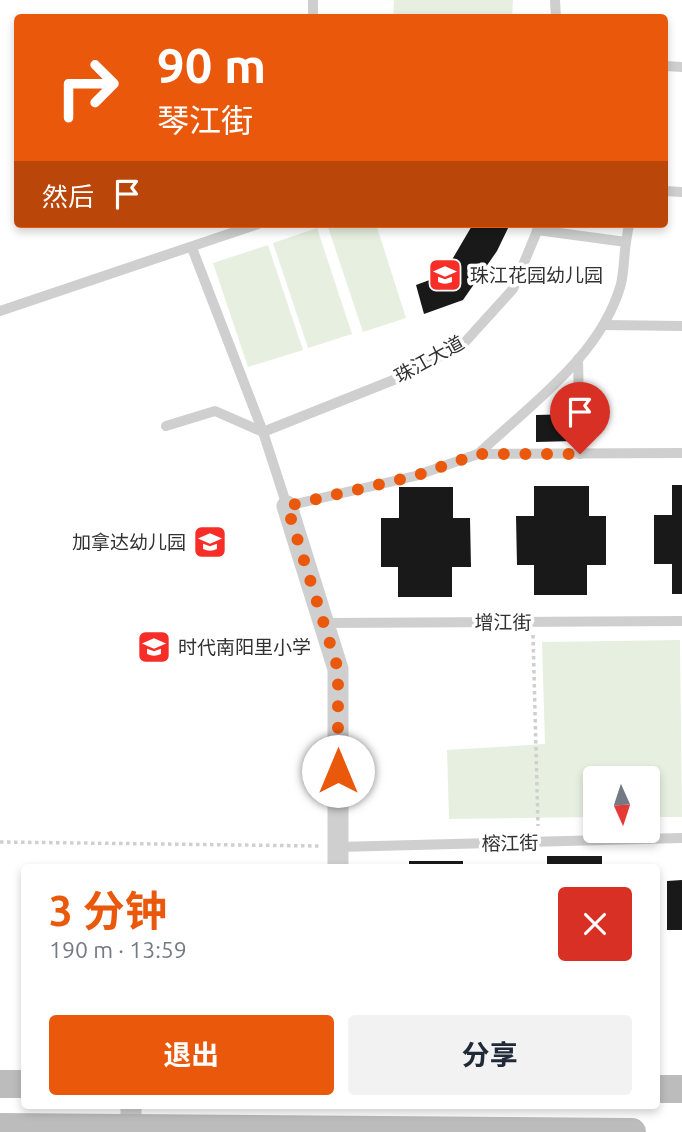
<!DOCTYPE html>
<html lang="zh">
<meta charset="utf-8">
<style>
:root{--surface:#fff;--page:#f2f2f3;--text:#1f2937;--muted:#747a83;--accent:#ea580c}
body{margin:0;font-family:Ubuntu,"Noto Sans SC",sans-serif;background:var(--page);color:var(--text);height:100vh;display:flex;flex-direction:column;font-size:26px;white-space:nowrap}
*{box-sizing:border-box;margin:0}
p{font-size:23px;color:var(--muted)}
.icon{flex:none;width:38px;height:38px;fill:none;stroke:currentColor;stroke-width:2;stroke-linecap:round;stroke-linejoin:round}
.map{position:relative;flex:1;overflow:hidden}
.sheet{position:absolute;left:21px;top:864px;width:639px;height:245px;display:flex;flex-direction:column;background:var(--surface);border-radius:7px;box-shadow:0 4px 10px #0003}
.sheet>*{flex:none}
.guide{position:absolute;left:14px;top:14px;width:654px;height:214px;border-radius:7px;box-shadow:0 4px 10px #0003;background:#ea580c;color:#fff;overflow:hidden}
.needle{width:46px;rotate:177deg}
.buttons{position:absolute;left:583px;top:766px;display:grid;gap:14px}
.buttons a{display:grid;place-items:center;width:77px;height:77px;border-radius:7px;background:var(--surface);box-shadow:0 4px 10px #0003;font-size:35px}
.pin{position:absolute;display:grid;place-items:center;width:60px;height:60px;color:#fff;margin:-72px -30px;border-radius:50% 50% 50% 0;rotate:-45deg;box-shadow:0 0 7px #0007}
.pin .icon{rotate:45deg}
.me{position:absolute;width:77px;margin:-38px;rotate:0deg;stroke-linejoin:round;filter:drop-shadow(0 0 5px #0008)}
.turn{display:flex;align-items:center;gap:24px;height:147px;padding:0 28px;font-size:32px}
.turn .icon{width:91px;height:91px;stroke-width:2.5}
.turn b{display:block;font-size:49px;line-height:60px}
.then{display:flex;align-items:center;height:66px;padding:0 28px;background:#0003;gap:14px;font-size:26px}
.round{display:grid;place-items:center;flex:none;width:74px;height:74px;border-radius:7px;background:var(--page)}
.headline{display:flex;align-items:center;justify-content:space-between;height:119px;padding:0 28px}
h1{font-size:42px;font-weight:700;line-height:52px;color:var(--accent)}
.action{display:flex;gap:14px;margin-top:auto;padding:14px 28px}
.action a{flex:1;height:80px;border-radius:7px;background:var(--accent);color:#fff;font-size:28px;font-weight:700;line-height:80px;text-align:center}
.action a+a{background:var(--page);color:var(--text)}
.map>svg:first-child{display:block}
.green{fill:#e7f0e0}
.building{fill:#191919}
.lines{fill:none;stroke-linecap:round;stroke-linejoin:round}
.path{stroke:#cfcfcf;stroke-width:3.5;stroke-dasharray:3.5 3.5;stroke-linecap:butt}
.service{stroke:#cfcfcf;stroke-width:10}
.minor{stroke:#cfcfcf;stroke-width:21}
.secondary{stroke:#bcbcbc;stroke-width:28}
.route{stroke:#ea580c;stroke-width:12;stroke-dasharray:0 21.6}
.labels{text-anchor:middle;stroke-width:7;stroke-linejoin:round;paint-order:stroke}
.poi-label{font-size:19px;fill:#323232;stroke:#fff;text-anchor:start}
.street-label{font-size:19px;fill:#323232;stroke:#fff}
</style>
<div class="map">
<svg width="682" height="1132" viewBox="0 0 682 1132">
<rect width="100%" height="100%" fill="#fff"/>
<g class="green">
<path d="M394,0H513L512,17H393Z"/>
<path d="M336,224H376L406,318L363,332L328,227Z"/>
<path d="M317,228L352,334L308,348L273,243Z"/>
<path d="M268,245L303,350L248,367L213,263Z"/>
<path d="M680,640L682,817H648V779H595V817L449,819L447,750L545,744L542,642Z"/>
</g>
<g class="building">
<path d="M473,224H510L497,251L463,300L424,314L416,285L443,275Z"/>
<path d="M575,414V441L536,442V415Z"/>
<path d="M672,485H682V594H672V564H654V515H672Z"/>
<path d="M534,486H589V516H606V565H587V595H534V565H517L516,516H534Z"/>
<path d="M399,487H453V518H470L471,567H452V597H398V567H381V518H399Z"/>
<rect x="547" y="856" width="55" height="12"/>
<rect x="409" y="861" width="54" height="7"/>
<path d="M682,880V930H667V881Z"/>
</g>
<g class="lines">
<g class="path">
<path d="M533,635L538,826"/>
<path d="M0,842L320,846"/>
</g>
<g class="service">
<path d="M555,0L556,18"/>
<path d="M313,18V0"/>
<path d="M665,66L682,67"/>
<path d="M665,191L682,192"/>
<path d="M626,242L629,224"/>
<path d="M192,248L263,432L287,506L415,476L478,454L682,453"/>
<path d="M0,311L258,224"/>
<path d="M604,325L682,326"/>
<path d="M578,359L580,454"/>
<path d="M166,426L215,411L263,432"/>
<path d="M263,432L411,373L465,342L513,289L540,224"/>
<path d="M478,454C530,405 601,356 621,284C624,271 624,255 626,242L537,230"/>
<path d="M324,623L682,621"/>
<path d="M338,847L682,838"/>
</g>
<g class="minor">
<path d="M287,506L338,669V868"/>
<path d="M131,1132V1106"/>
</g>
<g class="secondary">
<path d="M0,1084H24"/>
<path d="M656,1089H682"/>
<path d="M0,1127L632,1132"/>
</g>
</g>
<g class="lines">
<path class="route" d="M338,771V669L287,506L415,476L478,454H580"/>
</g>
<defs>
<symbol id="school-square" viewBox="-11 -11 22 22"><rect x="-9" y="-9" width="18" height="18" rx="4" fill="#f62e27" stroke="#fff"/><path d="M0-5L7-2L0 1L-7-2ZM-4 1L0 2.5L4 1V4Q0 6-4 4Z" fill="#fff"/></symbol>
</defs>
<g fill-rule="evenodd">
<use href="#school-square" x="426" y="256" width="38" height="38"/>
<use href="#school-square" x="191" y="523" width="38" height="38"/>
<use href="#school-square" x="135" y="628" width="38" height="38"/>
</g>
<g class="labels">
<g class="poi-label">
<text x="470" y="282">珠江花园幼儿园</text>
<text x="186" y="549" text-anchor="end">加拿达幼儿园</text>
<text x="178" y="654">时代南阳里小学</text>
</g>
<g class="street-label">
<text transform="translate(429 359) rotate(-29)" y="7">珠江大道</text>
<text x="503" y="629">增江街</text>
<text transform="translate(510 843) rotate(-1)" y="7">榕江街</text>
</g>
</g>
</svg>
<div class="buttons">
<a><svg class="needle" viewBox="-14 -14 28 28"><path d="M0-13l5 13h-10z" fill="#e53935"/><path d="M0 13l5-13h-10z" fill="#747a83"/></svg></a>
</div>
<div class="pin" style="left:580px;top:454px;background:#d93025"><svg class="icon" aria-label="arrive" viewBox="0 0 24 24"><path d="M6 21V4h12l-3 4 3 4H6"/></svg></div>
<svg class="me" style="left:338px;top:771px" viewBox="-20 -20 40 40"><circle r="19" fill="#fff"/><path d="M0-13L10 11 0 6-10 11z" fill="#ea580c"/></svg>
<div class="guide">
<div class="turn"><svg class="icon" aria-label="right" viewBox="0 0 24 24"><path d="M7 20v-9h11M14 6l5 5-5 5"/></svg><div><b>90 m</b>琴江街</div></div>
<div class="then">然后<svg class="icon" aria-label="arrive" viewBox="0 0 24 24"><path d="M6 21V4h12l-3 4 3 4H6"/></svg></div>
</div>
<section class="sheet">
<div class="headline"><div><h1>3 分钟</h1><p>190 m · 13:59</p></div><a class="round" style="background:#d93025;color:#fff"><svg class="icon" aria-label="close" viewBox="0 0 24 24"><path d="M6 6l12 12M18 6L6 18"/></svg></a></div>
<div class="action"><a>退出</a><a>分享</a></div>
</section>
</div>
